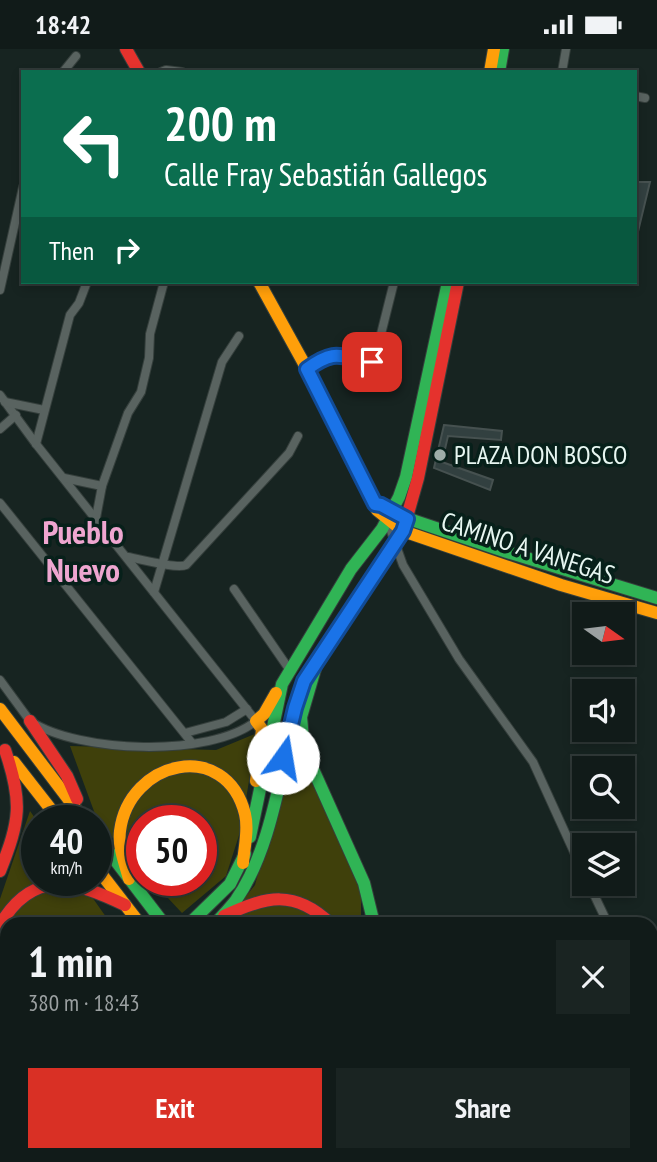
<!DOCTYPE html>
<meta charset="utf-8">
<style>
:root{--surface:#111b19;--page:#1a2422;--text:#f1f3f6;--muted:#9ca1a2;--line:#303938;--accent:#d93025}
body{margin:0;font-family:"PT Sans Narrow",sans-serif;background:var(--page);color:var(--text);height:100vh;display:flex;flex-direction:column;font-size:26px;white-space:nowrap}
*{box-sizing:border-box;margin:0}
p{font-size:23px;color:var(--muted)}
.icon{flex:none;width:38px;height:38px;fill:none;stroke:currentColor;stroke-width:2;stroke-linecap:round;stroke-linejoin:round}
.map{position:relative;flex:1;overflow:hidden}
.sheet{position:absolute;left:0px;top:868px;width:658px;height:245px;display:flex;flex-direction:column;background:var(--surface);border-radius:21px 21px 0 0;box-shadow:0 4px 10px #0003,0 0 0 2px var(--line)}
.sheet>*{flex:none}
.banner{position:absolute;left:21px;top:21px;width:616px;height:214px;border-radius:0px;box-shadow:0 4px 10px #0003,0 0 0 2px var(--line);background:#0b6e4f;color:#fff;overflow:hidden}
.needle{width:46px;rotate:104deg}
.tools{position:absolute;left:572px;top:553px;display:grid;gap:14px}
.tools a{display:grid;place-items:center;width:63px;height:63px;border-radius:0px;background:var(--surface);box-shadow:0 4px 10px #0003,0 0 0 2px var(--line);font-size:35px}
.speed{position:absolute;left:21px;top:756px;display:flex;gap:14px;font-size:35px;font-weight:700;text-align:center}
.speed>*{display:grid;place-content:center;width:91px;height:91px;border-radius:50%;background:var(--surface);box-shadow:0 4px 10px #0003,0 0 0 2px var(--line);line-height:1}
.speed small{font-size:18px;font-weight:400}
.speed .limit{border:10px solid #d22;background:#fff;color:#111}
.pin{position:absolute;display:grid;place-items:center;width:60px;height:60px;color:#fff;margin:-30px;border-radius:14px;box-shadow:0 4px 10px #0006}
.me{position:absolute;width:77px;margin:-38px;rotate:13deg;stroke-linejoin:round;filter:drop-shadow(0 0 5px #0008)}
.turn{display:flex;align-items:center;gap:24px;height:147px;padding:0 28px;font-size:32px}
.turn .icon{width:91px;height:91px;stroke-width:2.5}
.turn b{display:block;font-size:49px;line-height:60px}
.then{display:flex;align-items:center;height:66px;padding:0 28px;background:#0003;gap:14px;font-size:26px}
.round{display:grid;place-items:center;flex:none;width:74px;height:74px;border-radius:0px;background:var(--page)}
.summary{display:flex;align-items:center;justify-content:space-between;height:119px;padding:0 28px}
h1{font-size:42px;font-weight:800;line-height:52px}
.action{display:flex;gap:14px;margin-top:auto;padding:14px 28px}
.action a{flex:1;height:80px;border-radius:0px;background:var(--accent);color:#fff;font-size:28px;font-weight:800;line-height:80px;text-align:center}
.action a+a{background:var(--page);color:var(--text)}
.status{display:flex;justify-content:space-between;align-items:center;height:49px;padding:0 35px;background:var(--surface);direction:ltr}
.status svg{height:19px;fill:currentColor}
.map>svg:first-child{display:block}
.green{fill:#3f400b}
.building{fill:#324040;stroke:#465150;stroke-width:2}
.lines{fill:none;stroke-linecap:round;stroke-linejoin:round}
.street-casing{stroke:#353f3c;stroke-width:10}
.fast-casing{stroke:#353f3c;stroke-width:14}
.slow-casing{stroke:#353f3c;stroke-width:14}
.jam-casing{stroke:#353f3c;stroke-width:14}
.street{stroke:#596360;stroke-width:8}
.fast{stroke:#30b455;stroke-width:12}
.slow{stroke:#ff9f0a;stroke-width:12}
.jam{stroke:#e5322d;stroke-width:12}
.route-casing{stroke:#114b97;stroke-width:18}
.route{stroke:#1a73e8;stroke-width:12}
.poi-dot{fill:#9fada9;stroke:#07201a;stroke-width:2.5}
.labels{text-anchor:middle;stroke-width:7;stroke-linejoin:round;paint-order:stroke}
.poi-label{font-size:26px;fill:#e8f7f2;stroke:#07201a;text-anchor:start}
.street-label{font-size:26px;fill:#e8f7f2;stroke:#07201a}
.district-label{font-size:33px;font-weight:bold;fill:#eea6d0;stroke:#07201a}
</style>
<div class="status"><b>18:42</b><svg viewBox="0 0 49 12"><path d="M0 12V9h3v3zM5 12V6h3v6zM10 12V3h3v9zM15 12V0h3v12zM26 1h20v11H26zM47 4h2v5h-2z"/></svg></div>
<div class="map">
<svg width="657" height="1113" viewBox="0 0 657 1113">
<rect width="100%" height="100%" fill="#172421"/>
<g class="green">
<path d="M257,684L241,780L226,827L182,864L151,831H201V772H142V821L98,773L70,697L216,701Z"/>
<path d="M295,687L361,843V875H224L255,836Z"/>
<path d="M30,762L37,772V831H80L111,875H7V1027L0,1033V850Z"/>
<path d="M7,1073V1106H199L186,1113H0V1078Z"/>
</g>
<g class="building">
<path d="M635,133H650L635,195Z"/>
<path d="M444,376L502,382L501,391L448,387L442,413L493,431L490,441L434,419Z"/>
<path d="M412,1106H454L469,1113H427Z"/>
<path d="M505,1106H524L521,1113H502Z"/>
</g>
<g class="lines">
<defs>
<g id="street">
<path d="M63,23L76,7"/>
<path d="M161,23L166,21L182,23"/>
<path d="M562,23L566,0"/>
<path d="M635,47L645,49"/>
<path d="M0,241L23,138"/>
<path d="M307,320C340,296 340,313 374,313L394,233"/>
<path d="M0,346L36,395L256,672C210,709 78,704 30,672L0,631"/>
<path d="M5,353L44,361"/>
<path d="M0,380L16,366"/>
<path d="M36,395L70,266L79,254L87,233"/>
<path d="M64,429L102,437"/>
<path d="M0,454L192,694"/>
<path d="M96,469L102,437L128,364L141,343L149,309L150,285L164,233"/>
<path d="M387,471L403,516L459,610L533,713L584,825"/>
<path d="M128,508C140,510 177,520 186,516L289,404L298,387"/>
<path d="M234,540L289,620"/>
<path d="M154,543L222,313L239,287"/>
<path d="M185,684L226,673L247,660"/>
<path d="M589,835L608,875"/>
<path d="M651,968L657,981"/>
<path d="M390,1106L395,1113"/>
</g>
<g id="fast">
<path d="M499,23L503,0"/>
<path d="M400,467L507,503L657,549"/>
<path d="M318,610L301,668L304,700L364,834L374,875"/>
<path d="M96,786L164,875"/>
<path d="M250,788L282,635L351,520L382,480L399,448L406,428L448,233"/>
<path d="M189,875L230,835L245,805"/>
<path d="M215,875C222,867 230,859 236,851C277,792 282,700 305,632"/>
<path d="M348,1106L353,1113"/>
<path d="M210,1113L222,1106"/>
</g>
<g id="slow">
<path d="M490,23L494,0"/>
<path d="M259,233L307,320L377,461L403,482L561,536L657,564"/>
<path d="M0,660L85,772"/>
<path d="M14,713L60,772"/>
<path d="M256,732L262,680L256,672L264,665L276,644"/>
<path d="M96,818L140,875"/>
<path d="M129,830C125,815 118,798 120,782C129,711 226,689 245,765C249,781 244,799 243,814"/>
<path d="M0,926L7,939"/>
<path d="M0,1036L7,1029"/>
</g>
<g id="jam">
<path d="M126,0L139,23"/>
<path d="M314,616L403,482L418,429L458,233"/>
<path d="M30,672L67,727L77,750"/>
<path d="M0,822C20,772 23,753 5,701"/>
<path d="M224,867C266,847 295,840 331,875"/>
<path d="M0,876C33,819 75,832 125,856"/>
<path d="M0,1055L7,1047"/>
<path d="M325,1106L330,1113"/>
</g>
</defs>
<use href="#street" class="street-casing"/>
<use href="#fast" class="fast-casing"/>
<use href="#slow" class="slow-casing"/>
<use href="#jam" class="jam-casing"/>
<use href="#street" class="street"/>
<use href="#fast" class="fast"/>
<use href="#slow" class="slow"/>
<use href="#jam" class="jam"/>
</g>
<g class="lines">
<defs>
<path id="route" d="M283,709L295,659L304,632L403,482L407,470L381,456L375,455L307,320C336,299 340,308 372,313"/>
</defs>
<use href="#route" class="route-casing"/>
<use href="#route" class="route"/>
</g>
<circle class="poi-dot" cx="440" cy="406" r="7"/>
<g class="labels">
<g class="poi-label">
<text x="454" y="415">PLAZA DON BOSCO</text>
</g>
<g class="street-label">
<text transform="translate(528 499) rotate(18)" y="9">CAMINO A VANEGAS</text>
</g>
<g class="district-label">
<text x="83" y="495">Pueblo<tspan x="83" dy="38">Nuevo</tspan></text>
</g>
</g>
</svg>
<div class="tools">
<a><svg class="needle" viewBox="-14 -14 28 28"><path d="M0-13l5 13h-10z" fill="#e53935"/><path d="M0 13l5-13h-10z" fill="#9ca1a2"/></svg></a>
<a><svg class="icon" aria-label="sound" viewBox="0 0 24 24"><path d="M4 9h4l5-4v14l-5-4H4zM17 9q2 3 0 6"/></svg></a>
<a><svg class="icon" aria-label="search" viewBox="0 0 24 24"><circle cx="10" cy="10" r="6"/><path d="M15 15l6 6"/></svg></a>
<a><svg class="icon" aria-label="layers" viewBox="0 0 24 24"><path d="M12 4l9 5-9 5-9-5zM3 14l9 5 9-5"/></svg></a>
</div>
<div class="speed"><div>40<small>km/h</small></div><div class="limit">50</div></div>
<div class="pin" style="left:372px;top:313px;background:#d93025"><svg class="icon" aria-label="arrive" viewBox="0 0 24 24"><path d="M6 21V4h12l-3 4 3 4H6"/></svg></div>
<svg class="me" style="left:283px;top:709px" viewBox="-20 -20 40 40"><circle r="19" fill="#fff"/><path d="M0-13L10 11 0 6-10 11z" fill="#1a73e8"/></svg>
<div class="banner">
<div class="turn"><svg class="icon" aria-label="left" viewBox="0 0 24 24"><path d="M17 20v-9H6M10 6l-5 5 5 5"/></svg><div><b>200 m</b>Calle Fray Sebastián Gallegos</div></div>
<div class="then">Then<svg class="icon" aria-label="right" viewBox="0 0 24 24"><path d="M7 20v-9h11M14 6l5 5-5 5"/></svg></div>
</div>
<section class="sheet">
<div class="summary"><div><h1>1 min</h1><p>380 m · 18:43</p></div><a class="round"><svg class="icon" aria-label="close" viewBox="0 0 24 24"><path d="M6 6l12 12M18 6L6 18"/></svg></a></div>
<div class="action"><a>Exit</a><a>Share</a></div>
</section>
</div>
